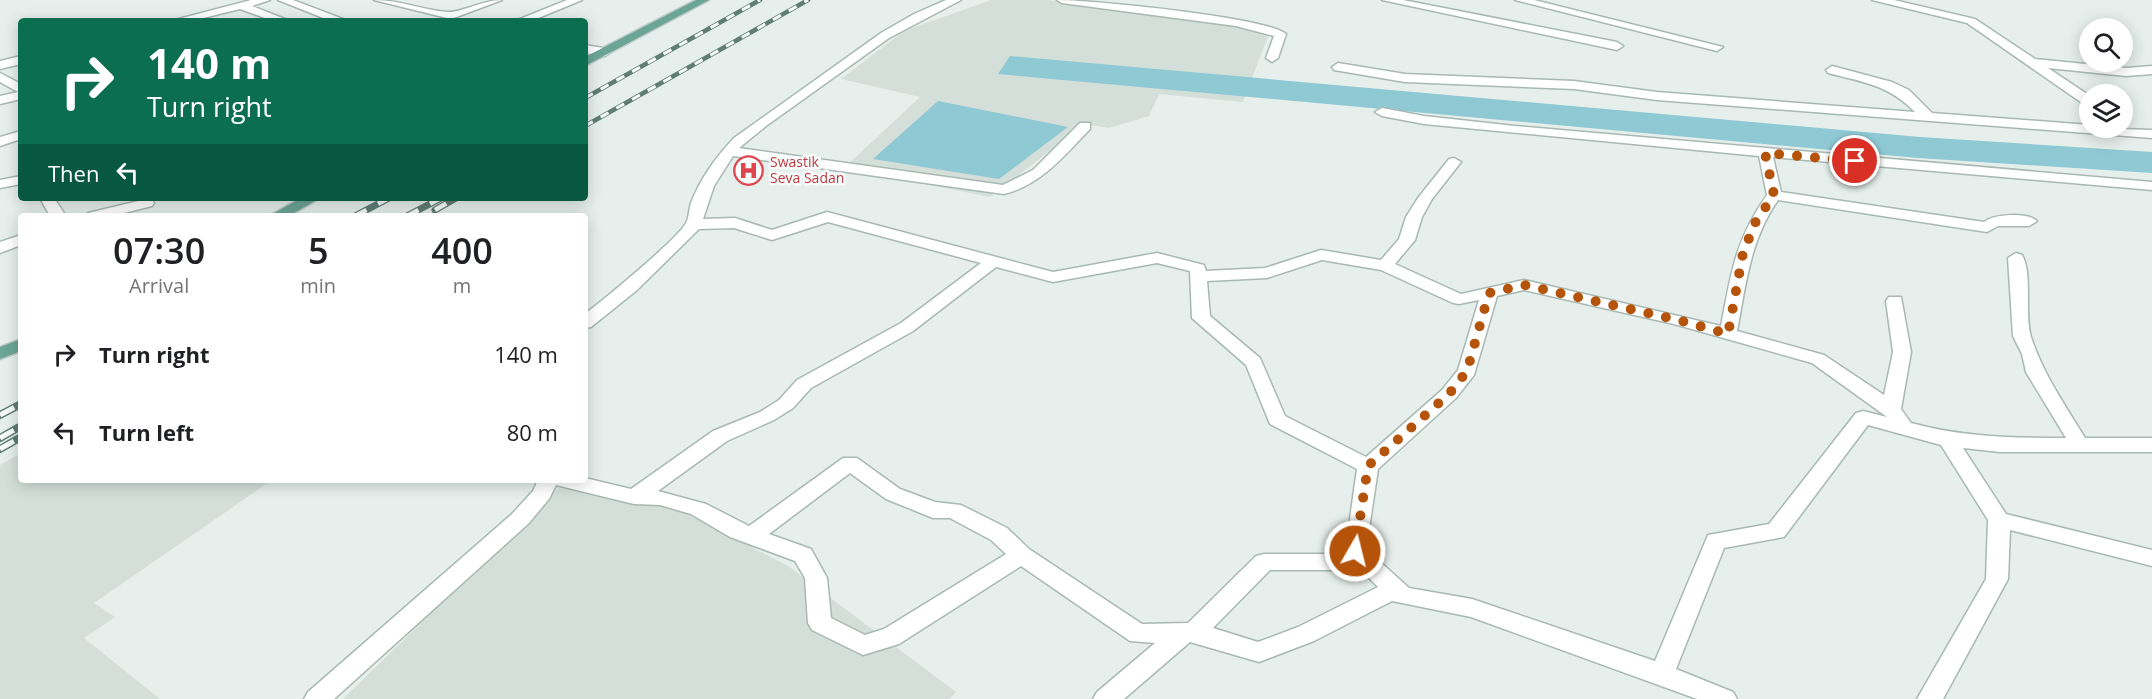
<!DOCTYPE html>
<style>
:root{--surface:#fff;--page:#f2f2f2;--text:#202124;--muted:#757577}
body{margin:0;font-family:"Open Sans",sans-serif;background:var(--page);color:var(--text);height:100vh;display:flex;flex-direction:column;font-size:22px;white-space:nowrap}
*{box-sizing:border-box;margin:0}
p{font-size:20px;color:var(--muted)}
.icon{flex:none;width:33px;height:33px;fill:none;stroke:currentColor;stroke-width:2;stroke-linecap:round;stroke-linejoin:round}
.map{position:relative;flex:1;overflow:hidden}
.panel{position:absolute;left:18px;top:213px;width:570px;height:270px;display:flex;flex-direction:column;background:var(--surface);border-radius:6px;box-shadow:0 3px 15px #0003}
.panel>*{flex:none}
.hud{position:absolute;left:18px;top:18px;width:570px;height:183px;border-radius:6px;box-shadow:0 3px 15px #0003;background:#0b6e4f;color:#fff;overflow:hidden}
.fabs{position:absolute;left:2079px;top:18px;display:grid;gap:12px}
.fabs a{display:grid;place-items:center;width:54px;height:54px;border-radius:50%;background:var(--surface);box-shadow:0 3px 15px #0003;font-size:30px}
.pin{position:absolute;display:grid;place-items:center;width:51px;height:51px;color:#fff;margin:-26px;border:3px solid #fff;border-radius:50%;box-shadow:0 2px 6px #0007}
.me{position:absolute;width:66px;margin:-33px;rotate:8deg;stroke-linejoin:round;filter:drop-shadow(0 0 4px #0008)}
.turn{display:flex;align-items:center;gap:21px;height:126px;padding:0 30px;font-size:27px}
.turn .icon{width:78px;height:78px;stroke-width:2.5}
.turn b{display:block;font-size:42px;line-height:51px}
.then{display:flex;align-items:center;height:57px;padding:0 30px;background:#0003;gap:12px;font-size:22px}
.eta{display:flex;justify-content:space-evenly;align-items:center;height:102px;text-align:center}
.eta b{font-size:36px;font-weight:600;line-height:42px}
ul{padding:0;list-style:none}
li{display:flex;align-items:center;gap:18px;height:78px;padding:0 30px}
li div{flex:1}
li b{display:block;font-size:22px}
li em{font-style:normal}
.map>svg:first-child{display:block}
.built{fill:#d4dfda}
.water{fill:#8ec9d4}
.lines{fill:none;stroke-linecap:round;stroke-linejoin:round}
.minor-casing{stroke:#a8b8b2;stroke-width:3}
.major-casing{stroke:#c2cac8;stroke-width:3}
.minor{fill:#fff;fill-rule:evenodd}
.major{fill:#6aa596;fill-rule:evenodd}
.rail-far2-casing{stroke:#5f7d75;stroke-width:4.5}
.rail-far1-casing{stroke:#5f7d75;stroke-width:7}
.rail-casing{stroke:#5f7d75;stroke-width:8}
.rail-far2{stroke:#f7fbf9;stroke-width:3;stroke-dasharray:9;stroke-linecap:butt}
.rail-far1{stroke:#f7fbf9;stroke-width:4.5;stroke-dasharray:13;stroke-linecap:butt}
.rail{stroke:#f7fbf9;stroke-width:5;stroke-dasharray:16;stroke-linecap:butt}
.route{stroke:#b45309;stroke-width:10;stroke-dasharray:0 18}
.labels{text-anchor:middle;stroke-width:5;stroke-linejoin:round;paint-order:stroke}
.far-health-label{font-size:14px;fill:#be3a42;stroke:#f7fbf9;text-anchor:start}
</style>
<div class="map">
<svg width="2152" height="699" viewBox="0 0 2152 699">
<rect width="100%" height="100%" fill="#e6efeb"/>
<g class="built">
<path d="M991,0H1046L1229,22L1269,33L1243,102L1159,94L1149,116L1109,128L1085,124L990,197L844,168L920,97L841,79L904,31Z"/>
<path d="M21,453V480H272L94,603L115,617L84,638L160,699H0V465Z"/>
<path d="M559,488L674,507L788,566L956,692L949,699H343Z"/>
</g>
<g class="water">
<path d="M1010,56L1920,137L2152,152V173L1918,158L998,74Z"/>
<path d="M938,101L1068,127L999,179L873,159Z"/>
</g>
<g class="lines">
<defs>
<g id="minor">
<path d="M251,0H270L252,6L290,21H273L240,9L191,21H171Z"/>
<path d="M278,0H293L348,21H331Z"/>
<path d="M374,0C400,0 422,10 448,12C460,13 483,0 502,0L451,19Z"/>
<path d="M567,0H582L531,21H515Z"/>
<path d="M946,0H961L889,38L766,126L739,148L1003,185L1033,170L1080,123H1090V129C1064,156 1041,185 1004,194L733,156L714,186L703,219L735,218L772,230L827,212L1053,272L1157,253L1204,265L1206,271L1265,268L1321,250L1381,260L1399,239L1406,217L1418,198L1449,159L1454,158L1461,162L1432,199L1422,217L1415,240L1395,264L1461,294L1524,280L1721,326C1731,274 1735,240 1767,195L1759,156L1424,124L1382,116L1375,112L1382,108L1424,116L1515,126L2152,182V190L1773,157L1781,192L1984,222C1993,214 2028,212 2037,221L2029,226H1998L1987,232L1778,200C1750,240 1746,284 1737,331L1824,355L1884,395L1893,352L1886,301L1889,297H1901L1911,352L1901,409L1911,423C1962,437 2012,438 2066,438L2026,372L2022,354L2013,336L2008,258L2016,253L2022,255C2033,274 2024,314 2031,337C2043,374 2065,405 2085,438H2152V452H2000L1963,448L2006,514L2152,550V566L2010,530L2008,579L1943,699H1917L1986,579L1988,520L1941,445L1868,425L1784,537L1724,548L1676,669L1733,692L1737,699H1697L1471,617L1392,601L1314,641L1259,662L1190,642L1124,699H1093L1097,692L1155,643L1130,641L1021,566L899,644L863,655L812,630L808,623L805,578L795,561L730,537L691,514L660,505L634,504L556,485L549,499L528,524L334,699H304L308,692L512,514L533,491L538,480L585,478L631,489L713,431L760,412L779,400L797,380L901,323L981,263L828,222L772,240L734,228L699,229L637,290L591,327L585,328V314C602,301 682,236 687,221C689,216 689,209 691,203C700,179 716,157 734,138L881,33L914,14ZM1322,260L1381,270L1453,303L1459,304L1479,300L1458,370L1442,390L1366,457L1285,416L1260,358L1210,316L1207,281L1267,278ZM1157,263L1190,271L1192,318L1246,365L1270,424L1357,469L1345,554H1264L1256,556L1188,623L1142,624L1029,549L1007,528L961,505L935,502L900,489L857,458H843L749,526L706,504L658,491L727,441L774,420L793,408L811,388L913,331L996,267L1053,282ZM1524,290L1674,324L1812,363L1887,417L1863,411L1856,413L1769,524L1708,535L1655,661L1472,599L1409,588L1366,549L1378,469L1456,398L1474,375L1497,296ZM850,473L886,499L933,518H950L991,540L1006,554L884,629L865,635L831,618L827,578L811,549L769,534ZM1270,570H1361L1378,587L1298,627L1258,642L1213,628Z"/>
<path d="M1057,0C1091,0 1266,17 1286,34L1278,58L1272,62L1266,58L1274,36L1236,26L1062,3Z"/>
<path d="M1382,0H1403L1617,42L1623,46L1617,50Z"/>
<path d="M1515,0H1534L1723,47L1717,51Z"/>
<path d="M1872,0H1894L1975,19L2035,59L2126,68L2152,66V74L2126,76L2048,68L2090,96V106L2085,105L1967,23Z"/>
<path d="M585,45L609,49L611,52L605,56L585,53Z"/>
<path d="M21,56V64L0,69V61Z"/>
<path d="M1338,63L1405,74L1574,81L1657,92L1915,112C1889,85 1863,82 1828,73L1826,70L1832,66L1892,82L1909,90L1932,113L2090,125V128L2152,130V138L1657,100L1574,89L1405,82L1334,70L1332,67Z"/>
<path d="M0,73L21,84V99L0,104V96L18,92L0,82Z"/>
<path d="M21,131V139L0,146V137Z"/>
<path d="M21,176V184L0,188V180Z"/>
<path d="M40,198H54L66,216H50Z"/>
<path d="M147,199L152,200L154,203L152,206L112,216H85L88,213Z"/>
<path d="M21,235V245L0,253V242Z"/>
</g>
<g id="major">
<path d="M696,0H709L585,66V57Z"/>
<path d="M301,198H320L289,216H269Z"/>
<path d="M21,339V351L0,359V347Z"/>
</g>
</defs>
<use href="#minor" class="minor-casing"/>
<use href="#major" class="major-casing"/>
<use href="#minor" class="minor"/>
<use href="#major" class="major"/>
<defs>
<g id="rail-far2">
<path d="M585,98L760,0"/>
<path d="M585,126L808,0"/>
</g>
<g id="rail-far1">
<path d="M435,210L456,198"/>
<path d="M355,216L389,198"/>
<path d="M407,216L441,198"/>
</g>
<g id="rail">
<path d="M0,415L21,404"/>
<path d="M0,438L21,426"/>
<path d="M0,449L21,437"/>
</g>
</defs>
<use href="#rail-far2" class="rail-far2-casing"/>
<use href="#rail-far1" class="rail-far1-casing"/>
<use href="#rail" class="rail-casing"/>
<use href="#rail-far2" class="rail-far2"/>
<use href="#rail-far1" class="rail-far1"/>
<use href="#rail" class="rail"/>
</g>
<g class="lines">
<path class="route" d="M1355,551L1368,466L1449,394L1467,371L1489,293L1524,285L1678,320L1728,334L1743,253L1756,221L1774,195L1765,153L1855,161"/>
</g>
<defs>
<symbol id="hospital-ring" viewBox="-11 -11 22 22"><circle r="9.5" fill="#f7fbf9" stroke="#e0444e" stroke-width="1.5"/><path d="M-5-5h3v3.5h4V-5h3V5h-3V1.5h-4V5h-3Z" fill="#e0444e"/></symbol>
</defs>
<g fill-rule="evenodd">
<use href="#hospital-ring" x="732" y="154" width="33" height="33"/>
</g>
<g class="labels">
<g class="far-health-label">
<text x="770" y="167">Swastik<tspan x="770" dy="16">Seva Sadan</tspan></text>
</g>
</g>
</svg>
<div class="fabs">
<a><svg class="icon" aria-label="search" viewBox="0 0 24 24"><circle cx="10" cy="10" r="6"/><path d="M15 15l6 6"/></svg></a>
<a><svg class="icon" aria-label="layers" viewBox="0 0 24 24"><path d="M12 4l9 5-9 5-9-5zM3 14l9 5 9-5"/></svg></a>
</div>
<div class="pin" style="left:1855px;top:161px;background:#d93025"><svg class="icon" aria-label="arrive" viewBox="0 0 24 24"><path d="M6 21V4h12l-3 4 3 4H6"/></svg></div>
<svg class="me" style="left:1355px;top:551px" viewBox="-20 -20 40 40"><circle r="17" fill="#b45309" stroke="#fff" stroke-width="3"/><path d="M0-11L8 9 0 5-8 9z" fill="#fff"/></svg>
<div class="hud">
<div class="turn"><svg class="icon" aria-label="right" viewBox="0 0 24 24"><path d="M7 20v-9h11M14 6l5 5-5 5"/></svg><div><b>140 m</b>Turn right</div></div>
<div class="then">Then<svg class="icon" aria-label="left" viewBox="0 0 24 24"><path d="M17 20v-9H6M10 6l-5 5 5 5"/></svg></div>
</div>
<section class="panel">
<div class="eta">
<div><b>07:30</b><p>Arrival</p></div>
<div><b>5</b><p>min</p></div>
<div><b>400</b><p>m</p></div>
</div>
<ul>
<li><svg class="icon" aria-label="right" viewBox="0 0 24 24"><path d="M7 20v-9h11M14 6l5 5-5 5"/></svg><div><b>Turn right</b></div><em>140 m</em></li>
<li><svg class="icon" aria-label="left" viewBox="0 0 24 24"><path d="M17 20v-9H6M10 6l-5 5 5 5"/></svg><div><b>Turn left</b></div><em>80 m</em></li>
</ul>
</section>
</div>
